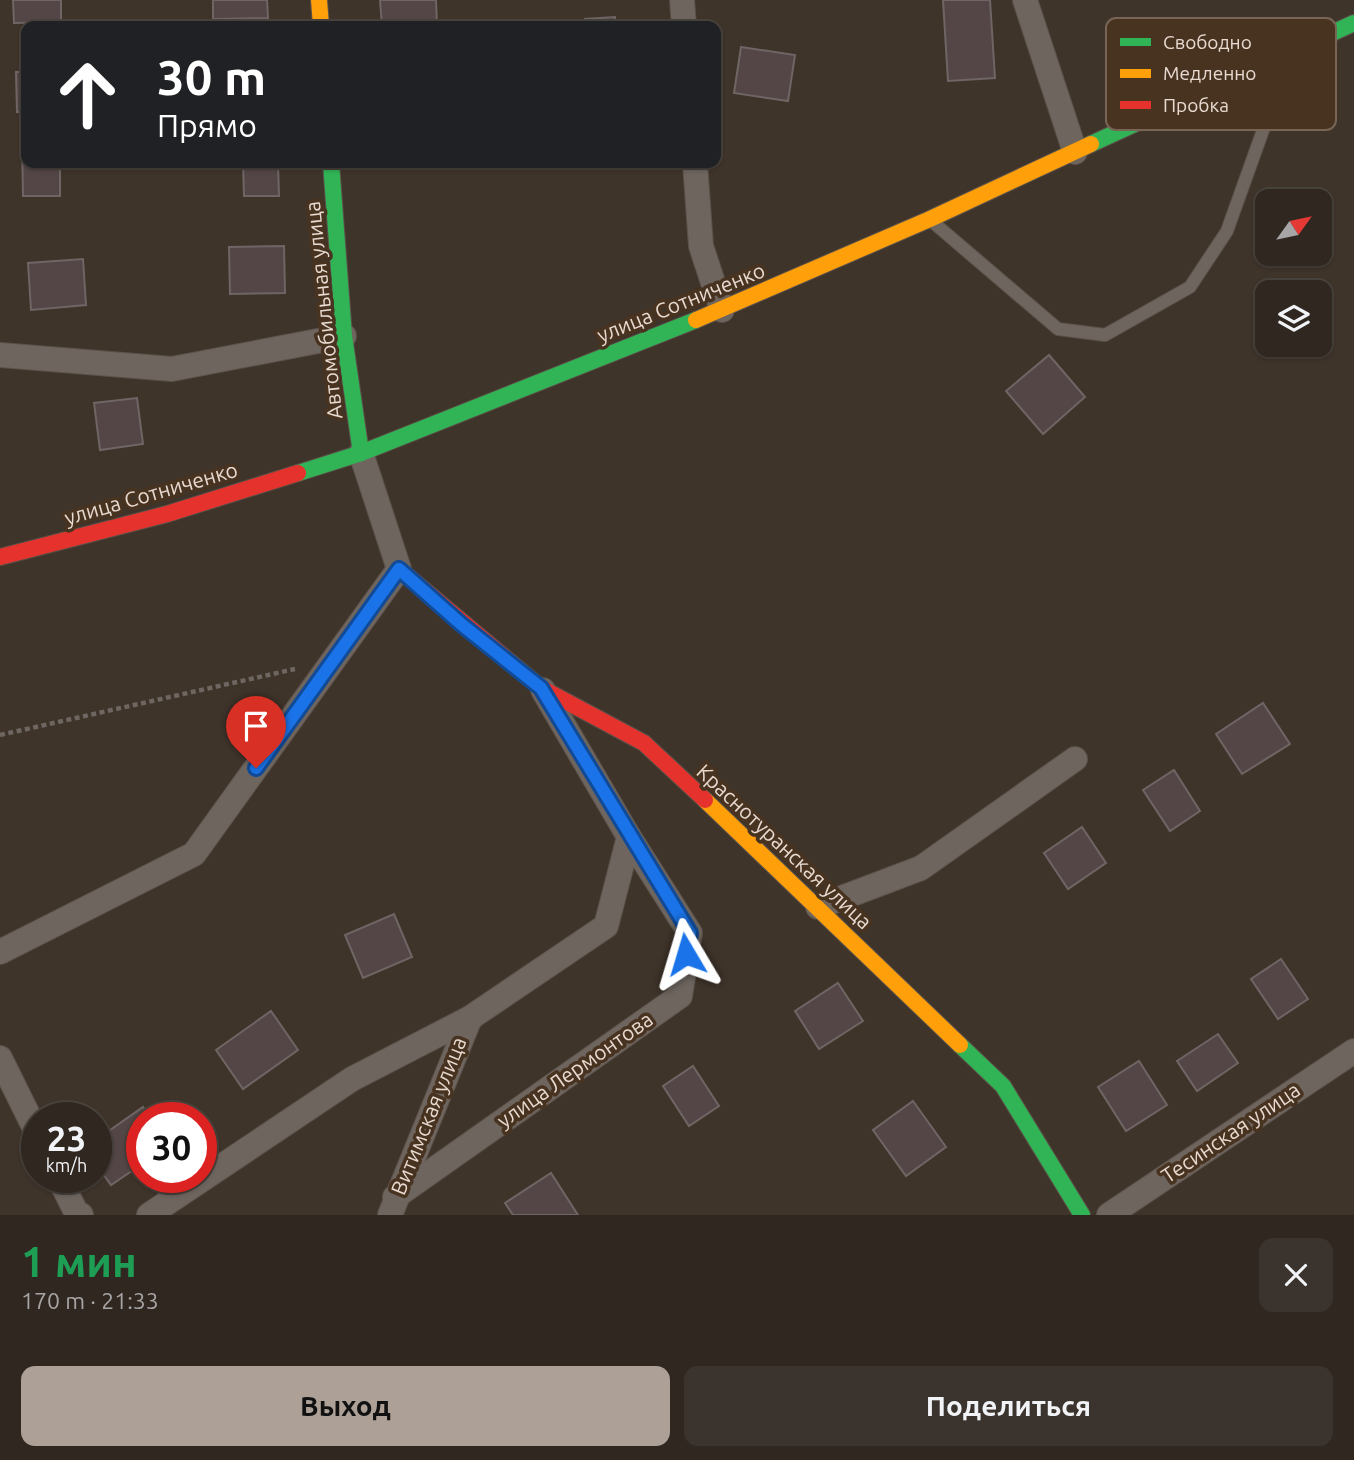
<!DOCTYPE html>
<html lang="ru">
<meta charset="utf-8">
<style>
:root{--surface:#2f2720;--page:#3b332d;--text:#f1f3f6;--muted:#a7a5a5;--line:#4a443e;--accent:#ada096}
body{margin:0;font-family:Ubuntu,sans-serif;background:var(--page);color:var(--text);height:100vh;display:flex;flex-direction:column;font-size:26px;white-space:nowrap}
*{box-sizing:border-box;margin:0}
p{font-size:23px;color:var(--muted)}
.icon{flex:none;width:38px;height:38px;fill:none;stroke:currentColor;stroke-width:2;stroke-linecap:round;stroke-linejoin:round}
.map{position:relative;height:1215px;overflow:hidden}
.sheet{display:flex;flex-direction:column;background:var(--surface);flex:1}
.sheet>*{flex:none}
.banner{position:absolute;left:21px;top:21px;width:700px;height:147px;border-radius:14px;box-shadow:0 2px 5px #0004,0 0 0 2px var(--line);background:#202124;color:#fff;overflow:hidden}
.needle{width:46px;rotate:57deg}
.controls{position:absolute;left:1255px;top:189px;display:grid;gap:14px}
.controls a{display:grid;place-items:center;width:77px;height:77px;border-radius:14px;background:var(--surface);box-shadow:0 2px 5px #0004,0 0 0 2px var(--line);font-size:35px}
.speed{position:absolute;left:21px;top:1102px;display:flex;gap:14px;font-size:35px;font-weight:700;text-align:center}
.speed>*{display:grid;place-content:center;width:91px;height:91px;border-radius:50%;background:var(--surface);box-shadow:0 2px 5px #0004,0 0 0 2px var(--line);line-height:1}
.speed small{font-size:18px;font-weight:400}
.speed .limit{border:10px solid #d22;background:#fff;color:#111}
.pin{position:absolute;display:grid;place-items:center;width:60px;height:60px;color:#fff;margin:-72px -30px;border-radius:50% 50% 50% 0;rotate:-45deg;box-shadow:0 0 7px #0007}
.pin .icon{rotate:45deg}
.me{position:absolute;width:77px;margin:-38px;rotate:353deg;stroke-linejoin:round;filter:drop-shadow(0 0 5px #0008)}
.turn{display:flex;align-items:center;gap:24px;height:147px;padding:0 21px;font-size:32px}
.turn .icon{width:91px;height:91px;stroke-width:2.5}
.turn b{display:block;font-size:49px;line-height:60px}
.round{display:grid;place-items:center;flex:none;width:74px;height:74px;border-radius:14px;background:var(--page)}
.overview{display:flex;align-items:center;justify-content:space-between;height:119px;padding:0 21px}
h1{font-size:42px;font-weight:700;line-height:52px;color:#1e9e55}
.button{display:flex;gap:14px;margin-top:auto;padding:14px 21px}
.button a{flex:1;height:80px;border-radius:14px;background:var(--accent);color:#111;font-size:28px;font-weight:700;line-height:80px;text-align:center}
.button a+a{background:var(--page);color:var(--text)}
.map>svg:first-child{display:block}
.building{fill:#544647;stroke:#6f6564;stroke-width:2}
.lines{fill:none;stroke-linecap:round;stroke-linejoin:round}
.lane-casing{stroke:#5b5149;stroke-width:14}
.street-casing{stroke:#5b5149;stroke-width:26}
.fast-casing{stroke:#5b5149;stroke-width:18}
.slow-casing{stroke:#5b5149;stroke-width:18}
.jam-casing{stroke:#5b5149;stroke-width:18}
.path{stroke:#6e6660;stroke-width:4.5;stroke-dasharray:5 3.5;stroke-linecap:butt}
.lane{stroke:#6e655f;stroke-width:12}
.street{stroke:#6e655f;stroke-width:24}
.fast{stroke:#30b455;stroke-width:16}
.slow{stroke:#ff9f0a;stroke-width:16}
.jam{stroke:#e5322d;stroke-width:16}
.route-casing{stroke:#114b97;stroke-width:18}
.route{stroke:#1a73e8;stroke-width:12}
.labels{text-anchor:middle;stroke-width:7;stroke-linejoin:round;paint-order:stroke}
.street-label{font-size:21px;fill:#e8dad0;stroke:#483321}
.key{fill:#483321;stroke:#786556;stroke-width:2}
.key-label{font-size:19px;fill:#e8dad0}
</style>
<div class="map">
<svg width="1354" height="1215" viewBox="0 0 1354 1215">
<rect width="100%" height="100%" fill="#3f342a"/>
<g class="building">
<path d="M13,0H61V22L14,23Z"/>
<path d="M213,0H267L268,18L213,19Z"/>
<path d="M380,0H436L437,26H382Z"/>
<path d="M943,0H990L995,78L948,81Z"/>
<path d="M615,17V26H586L585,19Z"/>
<path d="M741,47L795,55L788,101L734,93Z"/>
<path d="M16,72H26V112H17Z"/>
<path d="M22,143H26V163H60V196H23Z"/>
<path d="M243,163H278L279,196H244Z"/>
<path d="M637,163H678L638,169Z"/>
<path d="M284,246L285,293L230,294L229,247Z"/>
<path d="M83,259L86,305L31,310L28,263Z"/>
<path d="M1049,355L1085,397L1043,434L1006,391Z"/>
<path d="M137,398L143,444L100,450L94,403Z"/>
<path d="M1263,703L1290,744L1242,774L1216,734Z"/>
<path d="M1174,770L1200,811L1170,831L1143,790Z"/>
<path d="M1082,827L1106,863L1068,889L1044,853Z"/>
<path d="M394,914L412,957L363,978L345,935Z"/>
<path d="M1281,959L1308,999L1278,1019L1251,979Z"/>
<path d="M838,983L863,1021L819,1049L795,1011Z"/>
<path d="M271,1011L298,1050L243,1089L216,1050Z"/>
<path d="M1218,1034L1238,1063L1197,1091L1177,1061Z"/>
<path d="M1139,1061L1167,1105L1126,1131L1098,1087Z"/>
<path d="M693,1066L719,1106L689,1126L663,1086Z"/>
<path d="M913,1101L946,1147L906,1176L873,1130Z"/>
<path d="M143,1107L151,1118H142V1164L111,1185L96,1164V1140Z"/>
<path d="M551,1173L578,1215H513L505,1203Z"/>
</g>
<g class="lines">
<defs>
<path id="lane" d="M935,224L1058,329L1105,335L1190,287L1227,231L1287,63"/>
<g id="street">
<path d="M682,0L684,26"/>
<path d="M1025,0L1075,152"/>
<path d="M695,163L701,246L722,310"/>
<path d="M0,355L172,369L344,336"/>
<path d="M818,907L921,868L1075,759"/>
<path d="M0,952L194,854L399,569L361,453"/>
<path d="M0,1058L37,1133"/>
<path d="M59,1178L76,1212L81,1215"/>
<path d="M395,1197L680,996L690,933L629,837"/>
<path d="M149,1215L352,1079L470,1018L606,926L629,837L543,690"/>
<path d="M390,1215L470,1018"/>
<path d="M1109,1215L1354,1051"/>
</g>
<g id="fast">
<path d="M1091,144L1354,23"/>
<path d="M331,163L344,336L361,453"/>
<path d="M298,473L361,453L696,320"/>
<path d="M960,1045L1003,1086L1082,1215"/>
</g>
<g id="slow">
<path d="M319,0L321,26"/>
<path d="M696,320L930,219L1091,144"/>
<path d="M705,800L960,1045"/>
</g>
<g id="jam">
<path d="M0,557L167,514L298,473"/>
<path d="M399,569L541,688L644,743L705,800"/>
</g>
</defs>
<use href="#lane" class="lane-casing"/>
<use href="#street" class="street-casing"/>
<use href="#fast" class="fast-casing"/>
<use href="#slow" class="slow-casing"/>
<use href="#jam" class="jam-casing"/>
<path class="path" d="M0,735L295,669"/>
<use href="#lane" class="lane"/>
<use href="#street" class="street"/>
<use href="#fast" class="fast"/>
<use href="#slow" class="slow"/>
<use href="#jam" class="jam"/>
</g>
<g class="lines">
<defs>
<path id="route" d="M256,768L399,569L461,624L541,688L690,933L686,954"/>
</defs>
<use href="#route" class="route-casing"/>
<use href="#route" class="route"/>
</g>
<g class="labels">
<g class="street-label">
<text transform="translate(681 303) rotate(-22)" y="7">улица Сотниченко</text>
<text transform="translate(324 310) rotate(-96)" y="7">Автомобильная улица</text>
<text transform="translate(151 494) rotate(-16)" y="7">улица Сотниченко</text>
<text transform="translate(784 847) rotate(43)" y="7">Краснотуранская улица</text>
<text transform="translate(575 1070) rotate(-35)" y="7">улица Лермонтова</text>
<text transform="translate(429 1116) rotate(-68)" y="7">Витимская улица</text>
<text transform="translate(1231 1133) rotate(-34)" y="7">Тесинская улица</text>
</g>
</g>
<rect x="1106" y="18" width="230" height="112" rx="10" class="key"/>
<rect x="1120" y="38" width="31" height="8" fill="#30b455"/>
<rect x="1120" y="69" width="31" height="9" fill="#ff9f0a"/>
<rect x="1120" y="101" width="31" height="8" fill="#e5322d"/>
<g class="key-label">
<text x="1163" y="49">Свободно</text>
<text x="1163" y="80">Медленно</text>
<text x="1163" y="112">Пробка</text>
</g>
</svg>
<div class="controls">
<a><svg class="needle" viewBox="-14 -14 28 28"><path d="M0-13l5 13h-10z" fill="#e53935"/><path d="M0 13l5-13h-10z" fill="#a7a5a5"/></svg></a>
<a><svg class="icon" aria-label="layers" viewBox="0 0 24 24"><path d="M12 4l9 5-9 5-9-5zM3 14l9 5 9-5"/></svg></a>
</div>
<div class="speed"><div>23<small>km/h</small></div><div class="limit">30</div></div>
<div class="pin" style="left:256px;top:768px;background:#d93025"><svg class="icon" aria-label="arrive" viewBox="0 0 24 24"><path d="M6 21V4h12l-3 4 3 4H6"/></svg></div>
<svg class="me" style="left:686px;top:954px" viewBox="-20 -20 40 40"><path d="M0-17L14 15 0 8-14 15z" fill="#1a73e8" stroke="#fff" stroke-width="4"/></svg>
<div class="banner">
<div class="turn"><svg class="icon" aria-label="ahead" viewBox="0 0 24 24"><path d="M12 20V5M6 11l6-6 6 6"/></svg><div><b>30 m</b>Прямо</div></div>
</div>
</div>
<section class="sheet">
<div class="overview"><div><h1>1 мин</h1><p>170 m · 21:33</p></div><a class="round"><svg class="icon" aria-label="close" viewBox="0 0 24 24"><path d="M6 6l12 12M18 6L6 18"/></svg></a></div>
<div class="button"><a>Выход</a><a>Поделиться</a></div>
</section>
